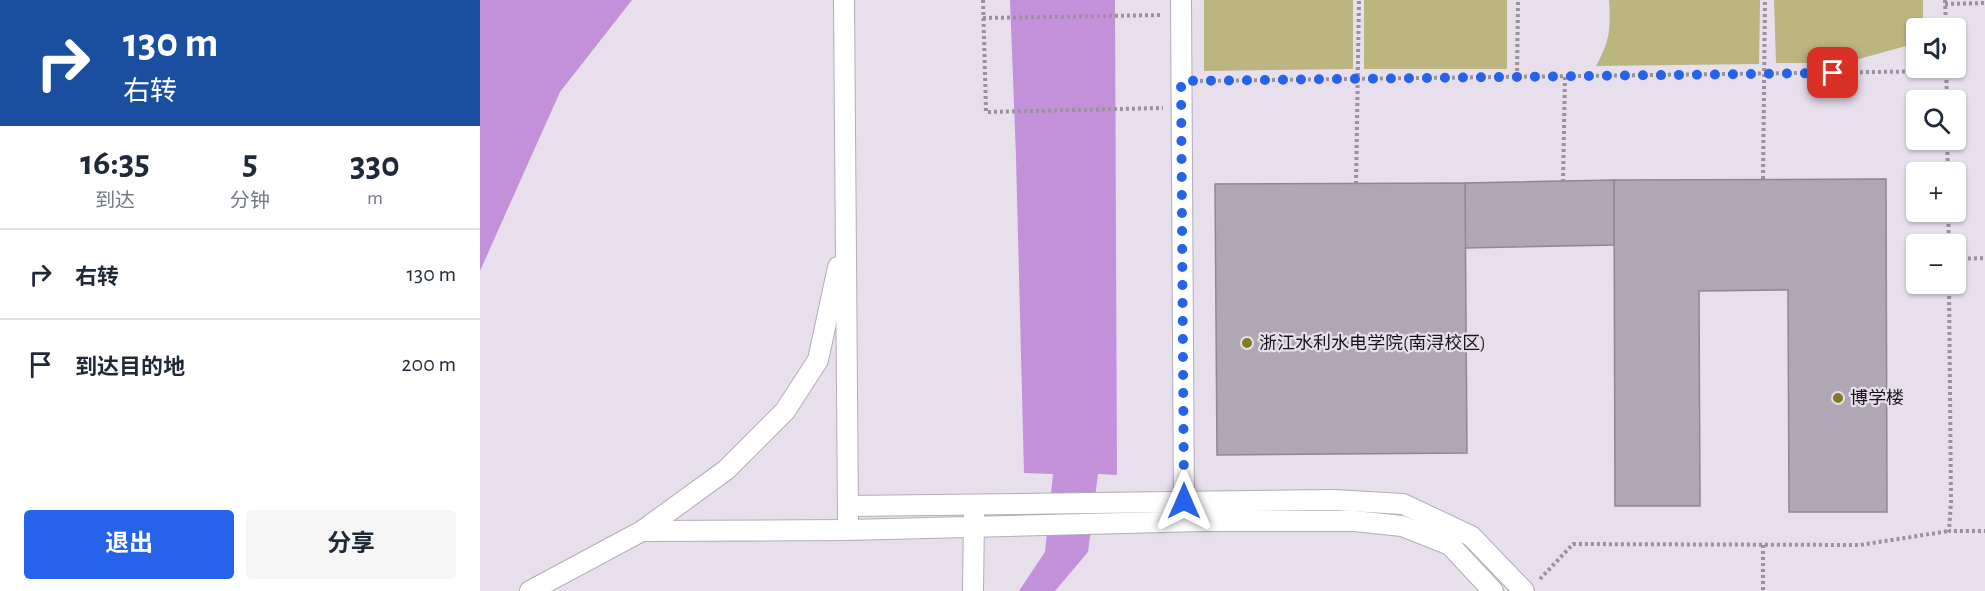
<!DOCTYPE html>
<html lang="zh">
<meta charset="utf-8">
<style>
:root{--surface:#fff;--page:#f6f6f7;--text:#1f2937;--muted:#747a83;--line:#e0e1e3;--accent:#2563eb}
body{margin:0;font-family:"Alegreya Sans","Noto Sans SC",sans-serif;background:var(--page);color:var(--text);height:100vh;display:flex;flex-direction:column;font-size:22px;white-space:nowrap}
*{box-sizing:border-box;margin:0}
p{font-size:20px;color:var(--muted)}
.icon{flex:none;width:33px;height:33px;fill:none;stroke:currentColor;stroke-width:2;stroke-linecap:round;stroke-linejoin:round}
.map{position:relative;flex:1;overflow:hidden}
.side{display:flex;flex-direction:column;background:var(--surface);width:480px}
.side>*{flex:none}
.banner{background:#1a4fa0;color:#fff;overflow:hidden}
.tools{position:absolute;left:1426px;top:18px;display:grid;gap:12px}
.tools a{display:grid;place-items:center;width:60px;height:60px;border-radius:6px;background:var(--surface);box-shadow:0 2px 4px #0004;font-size:30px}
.pin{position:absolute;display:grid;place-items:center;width:51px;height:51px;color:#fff;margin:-26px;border-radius:12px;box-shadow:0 3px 9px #0006}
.me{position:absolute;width:66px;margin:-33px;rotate:0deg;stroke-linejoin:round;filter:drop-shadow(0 0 4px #0008)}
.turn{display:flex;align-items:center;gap:21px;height:126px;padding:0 24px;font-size:27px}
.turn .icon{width:78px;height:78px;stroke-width:2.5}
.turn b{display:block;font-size:42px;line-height:51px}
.eta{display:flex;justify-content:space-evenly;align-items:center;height:102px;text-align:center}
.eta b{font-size:36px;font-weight:700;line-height:42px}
.action{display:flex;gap:12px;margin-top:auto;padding:12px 24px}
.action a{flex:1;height:69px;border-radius:6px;background:var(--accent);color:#fff;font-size:24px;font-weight:700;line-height:69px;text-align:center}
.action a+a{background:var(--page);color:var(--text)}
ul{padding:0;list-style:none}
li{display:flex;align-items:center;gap:18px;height:90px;padding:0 24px;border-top:2px solid var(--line)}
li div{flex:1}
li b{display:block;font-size:22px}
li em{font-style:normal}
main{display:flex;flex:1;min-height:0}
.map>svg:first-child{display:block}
.green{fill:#bbb580}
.water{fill:#c390da}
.building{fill:#b0a7b4;stroke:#8f8793;stroke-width:1.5}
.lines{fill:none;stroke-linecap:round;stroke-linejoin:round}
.street-casing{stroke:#b4acb8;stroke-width:22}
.path{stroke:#99929d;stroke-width:4;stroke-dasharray:3 3;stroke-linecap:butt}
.street{stroke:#fff;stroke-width:20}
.route{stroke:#2563eb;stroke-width:10;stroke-dasharray:0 18}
.poi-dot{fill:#847a20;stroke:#e8dfed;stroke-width:2}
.labels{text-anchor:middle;stroke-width:4.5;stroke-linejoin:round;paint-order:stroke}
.poi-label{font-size:18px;fill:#181519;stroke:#e8dfed;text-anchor:start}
</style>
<main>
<section class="side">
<div class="banner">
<div class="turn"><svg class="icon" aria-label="right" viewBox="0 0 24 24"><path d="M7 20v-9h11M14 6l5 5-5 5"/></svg><div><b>130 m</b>右转</div></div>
</div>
<div class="eta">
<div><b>16:35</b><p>到达</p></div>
<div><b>5</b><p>分钟</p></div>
<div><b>330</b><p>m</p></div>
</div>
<ul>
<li><svg class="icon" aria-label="right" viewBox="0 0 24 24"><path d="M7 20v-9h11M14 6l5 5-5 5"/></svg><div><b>右转</b></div><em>130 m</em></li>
<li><svg class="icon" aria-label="arrive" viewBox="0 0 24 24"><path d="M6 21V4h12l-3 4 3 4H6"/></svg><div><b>到达目的地</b></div><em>200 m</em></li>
</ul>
<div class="action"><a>退出</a><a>分享</a></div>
</section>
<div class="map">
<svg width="1505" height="591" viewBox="0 0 1505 591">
<rect width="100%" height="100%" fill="#e8dfed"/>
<g class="green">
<path d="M724,0H873V69L724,71Z"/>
<rect x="884" y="0" width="143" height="69"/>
<path d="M1129,0H1280L1279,64L1116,66C1130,41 1131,28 1129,0Z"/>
<path d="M1294,0H1443V28H1437V43L1364,63H1296Z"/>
</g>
<g class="water">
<path d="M0,0H152L80,92L0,271Z"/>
<path d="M530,0H635L637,475L618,474L608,552L575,591H539L565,552L573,474L544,473L536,157Z"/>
</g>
<g class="building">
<path d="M1406,179L1407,512H1309L1308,290L1219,291L1220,506H1135L1134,180Z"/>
<path d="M1134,180V245L985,248V183Z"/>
<path d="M985,183L987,453L737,455L735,184Z"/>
</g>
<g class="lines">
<defs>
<g id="street">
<path d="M364,0L368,519"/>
<path d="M701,0L704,513"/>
<path d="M368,506L853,500L923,504L991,536L1044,591"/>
<path d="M162,531L368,530L723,521H874L922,526L970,545L1013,591"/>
<path d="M50,591L162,531L246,470L305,411L338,360L358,267"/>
<path d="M493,591L494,516"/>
</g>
</defs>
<use href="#street" class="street-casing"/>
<g class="path">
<path d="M503,0L506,112L683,108"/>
<path d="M1465,0L1466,28"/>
<path d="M1465,4L1505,3"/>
<path d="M503,18L682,15"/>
<path d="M1466,68L1467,100"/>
<path d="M1037,77L1038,0"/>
<path d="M720,81L1467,71"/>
<path d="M1467,140L1468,172"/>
<path d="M1283,179L1285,0"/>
<path d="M1083,182L1085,76"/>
<path d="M876,184L879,0"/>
<path d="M1468,212L1469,244"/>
<path d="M1476,259L1505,258"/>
<path d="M1469,284L1471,502L1469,531H1505"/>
<path d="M1283,545V591"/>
<path d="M1060,579L1093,544L1380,545L1469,531"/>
</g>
<use href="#street" class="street"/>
</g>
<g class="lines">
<path class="route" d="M704,501L701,81L1353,73"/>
</g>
<g class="poi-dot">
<circle cx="767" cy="343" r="6"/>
<circle cx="1358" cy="398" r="6"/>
</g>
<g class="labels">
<g class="poi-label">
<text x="779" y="349">浙江水利水电学院(南浔校区)</text>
<text x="1370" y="404">博学楼</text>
</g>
</g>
</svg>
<div class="tools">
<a><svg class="icon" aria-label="sound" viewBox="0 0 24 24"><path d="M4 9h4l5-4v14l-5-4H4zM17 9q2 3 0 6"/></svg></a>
<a><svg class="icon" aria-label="search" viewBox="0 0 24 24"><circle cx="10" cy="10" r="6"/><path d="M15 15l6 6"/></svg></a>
<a>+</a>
<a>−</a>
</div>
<div class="pin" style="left:1353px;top:73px;background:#d93025"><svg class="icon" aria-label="arrive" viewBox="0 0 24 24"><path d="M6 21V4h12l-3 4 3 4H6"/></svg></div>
<svg class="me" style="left:704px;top:501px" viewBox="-20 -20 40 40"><path d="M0-17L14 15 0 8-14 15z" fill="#2563eb" stroke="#fff" stroke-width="4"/></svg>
</div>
</main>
